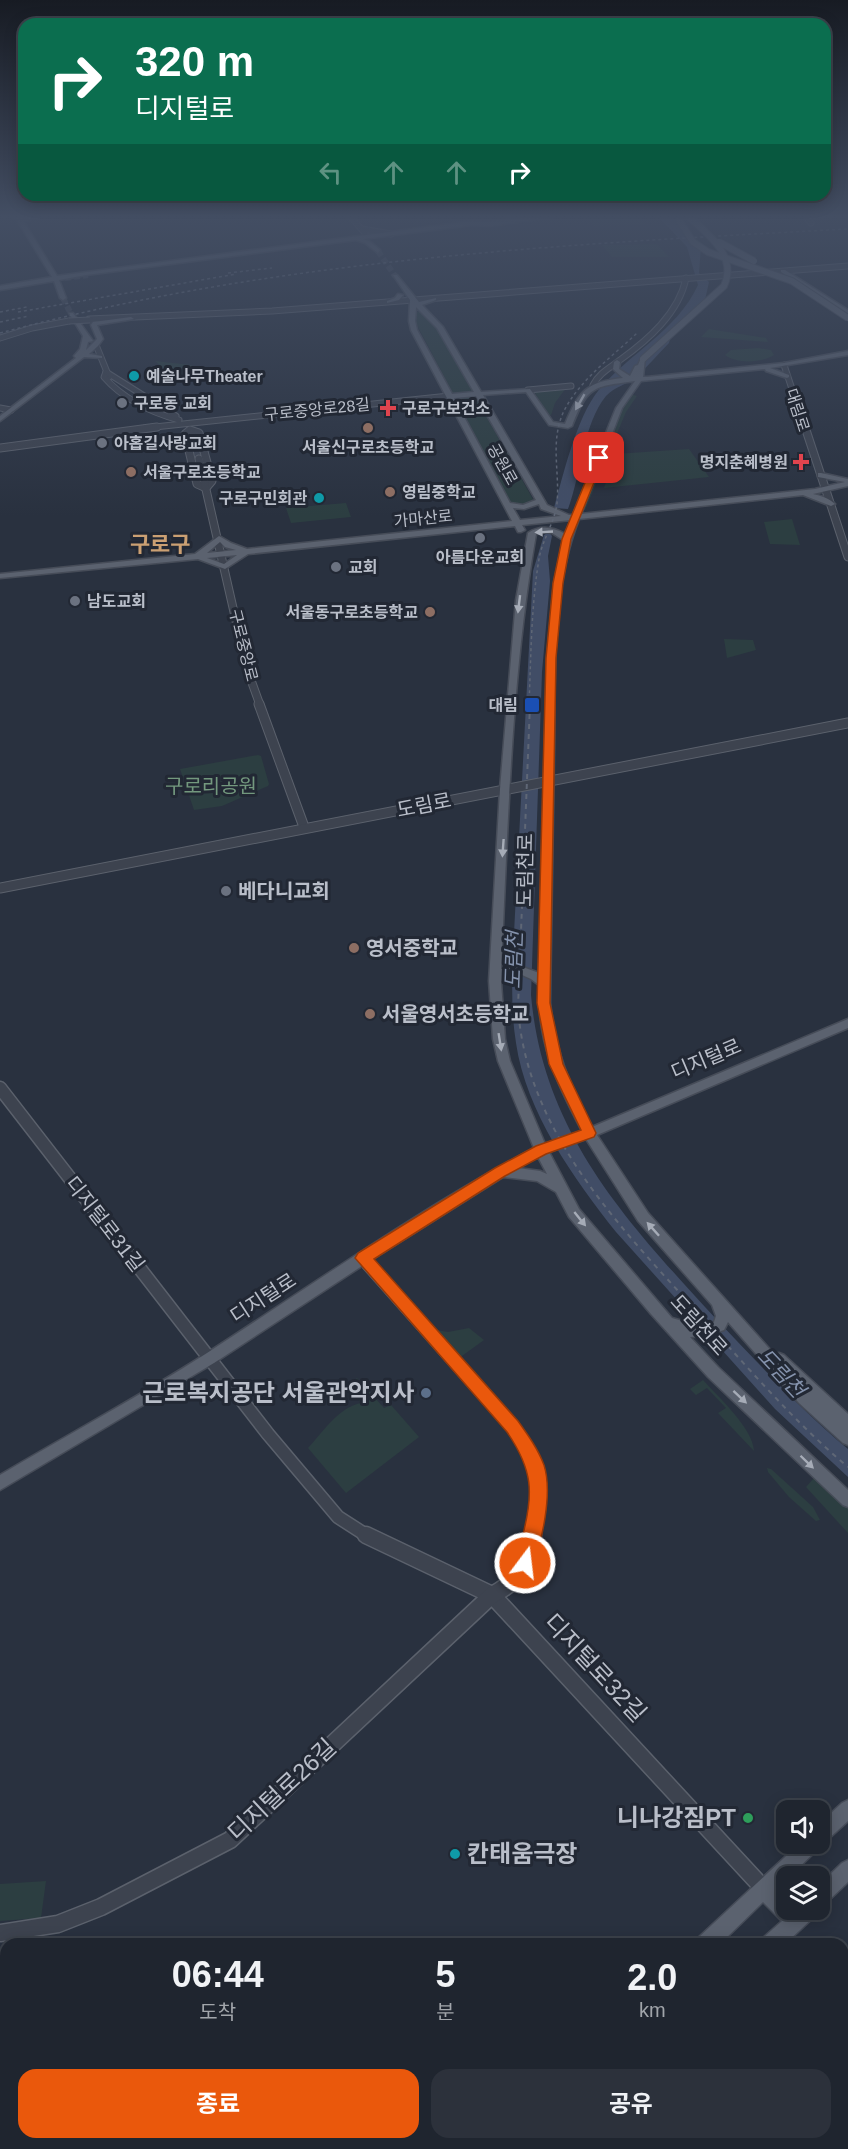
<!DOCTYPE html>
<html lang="ko">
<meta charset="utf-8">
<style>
:root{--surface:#1f252f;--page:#2c313b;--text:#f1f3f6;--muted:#a1a5aa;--line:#3c424b;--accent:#ea580c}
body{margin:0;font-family:Helvetica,"Noto Sans KR",sans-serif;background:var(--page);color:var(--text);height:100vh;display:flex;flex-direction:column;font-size:22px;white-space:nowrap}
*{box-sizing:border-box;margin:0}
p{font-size:20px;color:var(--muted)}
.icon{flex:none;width:33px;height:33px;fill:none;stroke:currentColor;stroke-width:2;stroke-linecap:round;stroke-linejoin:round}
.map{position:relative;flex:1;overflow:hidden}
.panel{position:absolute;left:0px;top:1938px;width:849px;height:212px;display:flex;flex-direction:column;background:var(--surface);border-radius:18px 18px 0 0;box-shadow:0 3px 15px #0003,0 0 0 2px var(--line)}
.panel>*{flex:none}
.top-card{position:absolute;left:18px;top:18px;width:813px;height:183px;border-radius:18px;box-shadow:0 3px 15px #0003,0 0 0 2px var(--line);background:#0b6e4f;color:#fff;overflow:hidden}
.fabs{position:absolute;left:776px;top:1800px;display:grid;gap:12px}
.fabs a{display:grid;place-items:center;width:54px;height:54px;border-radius:12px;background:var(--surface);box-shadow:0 3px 15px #0003,0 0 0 2px var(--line);font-size:30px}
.pin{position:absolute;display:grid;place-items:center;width:51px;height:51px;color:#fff;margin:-26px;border-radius:12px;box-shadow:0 3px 9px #0006}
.me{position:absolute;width:66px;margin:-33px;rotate:15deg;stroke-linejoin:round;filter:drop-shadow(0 0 4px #0008)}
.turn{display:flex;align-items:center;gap:21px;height:126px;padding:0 18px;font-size:27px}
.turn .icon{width:78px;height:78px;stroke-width:2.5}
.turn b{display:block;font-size:42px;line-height:51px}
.lanes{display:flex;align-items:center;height:57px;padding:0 18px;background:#0003;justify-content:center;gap:30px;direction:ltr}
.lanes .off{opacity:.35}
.eta{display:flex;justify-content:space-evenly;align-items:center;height:102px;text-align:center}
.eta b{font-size:36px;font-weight:700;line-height:42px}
.cta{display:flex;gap:12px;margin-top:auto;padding:12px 18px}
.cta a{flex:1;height:69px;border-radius:18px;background:var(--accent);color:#fff;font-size:24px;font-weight:700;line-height:69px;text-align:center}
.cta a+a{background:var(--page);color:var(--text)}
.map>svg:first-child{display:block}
.green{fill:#2c3e41}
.water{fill:#414d66}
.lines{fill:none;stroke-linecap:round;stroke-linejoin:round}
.minor-tunnel-far1{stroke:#3f4654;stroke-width:5;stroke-dasharray:5 3;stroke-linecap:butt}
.minor-tunnel{stroke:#3f4654;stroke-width:7;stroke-dasharray:7 4;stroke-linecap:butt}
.major-tunnel{stroke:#3f4654;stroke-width:6;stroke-dasharray:6 3;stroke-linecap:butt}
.minor-far4-casing{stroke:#5b616c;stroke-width:7}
.minor-far3-casing{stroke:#5b616c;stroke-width:9}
.minor-far2-casing{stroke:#5b616c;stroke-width:11}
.minor-far1-casing{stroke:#5b616c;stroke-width:15}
.minor-casing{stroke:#5b616c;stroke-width:19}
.major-casing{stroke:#464c58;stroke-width:3}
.minor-far4{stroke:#3d434f;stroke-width:5}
.minor-far3{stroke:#3d434f;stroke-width:7}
.minor-far2{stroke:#3d434f;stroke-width:9}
.minor-far1{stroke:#3d434f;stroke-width:12}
.minor{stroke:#3d434f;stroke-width:16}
.major{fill:#5b626f;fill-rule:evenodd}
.rail-far1{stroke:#5f6776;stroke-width:1.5;stroke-dasharray:3 3;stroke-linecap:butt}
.rail{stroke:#5f6776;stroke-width:2;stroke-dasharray:5 5;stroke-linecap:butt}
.minor-bridge-casing{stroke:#5b616c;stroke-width:7;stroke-linecap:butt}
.major-bridge-casing{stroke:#464c58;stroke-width:8;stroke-linecap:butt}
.minor-bridge{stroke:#3d434f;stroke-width:5}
.major-bridge{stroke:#5b626f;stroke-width:6}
.oneway{fill:#a6acb7}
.route{fill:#ea580c;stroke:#983908;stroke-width:1.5}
.culture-dot{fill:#0f9aa8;stroke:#222834;stroke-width:2}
.worship-dot{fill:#6b7280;stroke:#222834;stroke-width:2}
.health-dot{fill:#e0444e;stroke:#222834;stroke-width:2}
.education-dot{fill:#8d6e63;stroke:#222834;stroke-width:2}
.transit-dot{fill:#1a4fb4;stroke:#222834;stroke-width:2}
.service-dot{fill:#5c6f8a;stroke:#222834;stroke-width:2}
.leisure-dot{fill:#2e9e5b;stroke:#222834;stroke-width:2}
.labels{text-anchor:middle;stroke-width:6;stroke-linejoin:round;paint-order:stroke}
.far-poi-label{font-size:16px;font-weight:bold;fill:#b9bec9;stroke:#222834;text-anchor:start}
.far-street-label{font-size:16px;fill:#b9bec9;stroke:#222834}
.park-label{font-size:20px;fill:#73987e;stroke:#222834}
.street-label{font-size:20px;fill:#b9bec9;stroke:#222834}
.poi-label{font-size:20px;font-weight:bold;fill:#b9bec9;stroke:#222834;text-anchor:start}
.water-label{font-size:21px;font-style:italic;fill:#8593ad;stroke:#222834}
.far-district-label{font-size:22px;font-weight:bold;fill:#cba073;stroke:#222834}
.near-poi-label{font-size:24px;font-weight:bold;fill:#b9bec9;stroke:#222834;text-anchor:end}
.near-street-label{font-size:24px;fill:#b9bec9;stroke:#222834}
</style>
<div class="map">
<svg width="848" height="2149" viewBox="0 0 848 2149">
<rect width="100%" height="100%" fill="#29313f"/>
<g class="green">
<path d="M585,215H638L645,225L594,226Z"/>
<path d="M657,244L669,257H612L602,245Z"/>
<path d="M420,311L437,329L534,501C528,506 519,506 511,503L419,329L416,322L417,312Z"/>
<path d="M709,329L766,338L768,342L701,337Z"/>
<path d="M758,348L771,350L774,355C762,363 736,364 725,355L731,350Z"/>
<path d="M155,361L191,365L195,367L176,380Z"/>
<path d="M566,388L555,403L551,415H547L534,391Z"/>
<path d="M631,394L637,396L626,412L585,510H581L621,409Z"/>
<path d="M689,449L709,477L604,488L615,454Z"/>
<path d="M346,503L351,517L291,523L286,508Z"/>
<path d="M792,519L800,545L770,544L764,522Z"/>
<path d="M724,639L753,640L756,650L727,658Z"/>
<path d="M258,755L261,756L269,784L268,786L222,806L194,810L180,769Z"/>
<path d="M425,1328L448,1332L469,1328L484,1340L455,1361Z"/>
<path d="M357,1378L384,1408L391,1405L419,1437L346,1493L308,1448C323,1432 339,1407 361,1403L347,1386Z"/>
<path d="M703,1380C718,1397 753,1428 754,1451L718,1413L726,1408L707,1388L696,1395L690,1389Z"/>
<path d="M767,1468L771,1469L813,1507L820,1520L816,1521L789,1497L768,1472Z"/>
<path d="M814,1478L848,1507V1533L806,1487Z"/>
<path d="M46,1881L41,1918L0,1921V1884Z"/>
</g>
<g class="water">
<path d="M657,215H669L701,246L699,273L709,282L703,309L670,339L669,343C658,354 648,366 637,376C627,385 615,386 606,396C583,424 581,475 568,509L554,508C563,475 577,417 598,391C629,353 677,331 698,285L687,247Z"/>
<path d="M549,532L552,536L548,556L550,581L542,672L531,995C543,1134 628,1223 718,1321C760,1365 801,1410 848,1449V1477L775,1409L616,1232C574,1179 526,1112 516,1043C511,1013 512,982 513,952L533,571L544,535Z"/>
</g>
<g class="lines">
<path class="minor-tunnel-far1" d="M138,398L147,402"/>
<path class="minor-tunnel" d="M197,451L199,459"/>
<g class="major-tunnel">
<path d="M378,251L395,276"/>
<path d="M65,278L88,275"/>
<path d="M63,298L71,314"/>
</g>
<defs>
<g id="minor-far4">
<path d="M349,215L365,233"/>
<path d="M805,215L811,223"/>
<path d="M18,217L36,215"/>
<path d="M362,229L391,234"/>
<path d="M89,319L272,311L848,266"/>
<path d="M0,338L32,328L69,321"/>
<path d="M96,345L109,377"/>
<path d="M784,365L805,428"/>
<path d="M106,372L104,377C124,400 150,412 179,420"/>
<path d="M106,372L176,416"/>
<path d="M593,385C599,373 610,368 620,360C648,340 679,313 686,278"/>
<path d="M528,390L571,386"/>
<path d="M0,408L11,410"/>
<path d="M145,428L449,396"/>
</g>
<g id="minor-far3">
<path d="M805,427L848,557"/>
<path d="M190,430L199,433L212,481L206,488L197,484L185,434Z"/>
<path d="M0,448L157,427"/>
<path d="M199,459L247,669L260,705"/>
</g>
<g id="minor-far2">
<path d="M259,704L304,827"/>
<path d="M0,888L848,723"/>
</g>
<g id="minor-far1">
<path d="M0,1088L268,1434L338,1517L369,1537"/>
<path d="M363,1258L512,1426C541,1467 543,1488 533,1537"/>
</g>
<g id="minor">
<path d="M366,1535L492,1595L763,1888"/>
<path d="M0,1933L58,1924L101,1907L230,1840L492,1595C521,1580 526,1567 533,1535"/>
</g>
<g id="major">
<path d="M14,215H20L22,219L41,215L24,222L57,276L472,221C504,223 535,214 567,215L489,226L472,225L363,239L369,241L380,250L378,253L365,243L356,240L86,275L59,280L66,298L63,300L60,298L54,281L0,290V286L52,277Z"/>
<path d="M781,270H785L848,310V315L781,272Z"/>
<path d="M393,275H397L419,302L436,298V300L422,305L443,327L481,392L530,389L553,422L565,424C579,390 587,382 623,378L613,369L614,362L617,360L620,362L619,369L630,376L635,366L638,365L641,358H645L643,377H647L784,363L848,351V355L770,368L789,375V377L787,378L766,371L765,369L641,381L622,408L581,514L815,489L845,482L818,477V473H821L848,479V486L813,494C821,496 829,498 835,504L831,506L803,495L579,519C551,589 555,674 554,748C553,833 551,918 550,1003C556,1053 568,1082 592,1127L848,1019V1028L597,1135L648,1213L774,1354L779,1353L784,1355L848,1414V1445L843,1443L799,1403L728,1322L724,1330L707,1336L690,1337L718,1367L848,1490V1507L843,1505L708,1377L651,1314L569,1217L556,1192L537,1181L503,1177L368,1262L214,1363L0,1490V1475C69,1434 140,1396 207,1353C315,1283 421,1208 534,1148L498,1061L493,1039L489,981L500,789L516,600L528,533C540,525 553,527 565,534L571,520L522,525L525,530L521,532H518L515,526L248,554L225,569L198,559L0,578V574L195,554L219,536L231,543L247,549L512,521L411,330L409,321L410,300ZM416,307L437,328L474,392L452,394L417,330L415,321ZM635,381L616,408L573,515H569L547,505L483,395L526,392L549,425L568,428L572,426C588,385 593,387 635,381ZM476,396L536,500L523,505L510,503L454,398ZM539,504L541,509L561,516L520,520L513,508L524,509ZM546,532L552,533L563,540L554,583L547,658L539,973L520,966L501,969C508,824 511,677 536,534ZM220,542L225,547L236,550L207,553ZM237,555L224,564L207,558ZM520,974L531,979L539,985C537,1041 556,1082 582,1131L545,1144L510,1061L505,1039L501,982L507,975ZM586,1139L638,1221L712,1305L716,1316L714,1322L696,1325L672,1318L579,1209L549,1152ZM538,1157L547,1174L540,1171L518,1168Z"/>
<path d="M398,294L403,295L399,300L387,303V301L395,298Z"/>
<path d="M69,313H73L93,341L88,342L86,350L97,339L91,325L93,322L131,317L134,319L97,325L103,339L98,346L89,354L102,356V358L84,357L0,421V416L76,358L74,356L80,349L83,336Z"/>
<path d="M848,1800V1821L825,1842L820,1845L817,1850L790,1876H786V1880L777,1889L786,1899V1910H816L814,1917L785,1944H762L764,1937L782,1921L763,1902L720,1944H697L699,1937L799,1844H819V1824L842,1803Z"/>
<path d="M848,1860V1882L825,1904L819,1907V1885L842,1863Z"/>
<path d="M483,2144H507L505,2149H481Z"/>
<path d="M546,2144H570L568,2149H544Z"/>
</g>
</defs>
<use href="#minor-far4" class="minor-far4-casing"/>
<use href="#minor-far3" class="minor-far3-casing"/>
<use href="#minor-far2" class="minor-far2-casing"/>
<use href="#minor-far1" class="minor-far1-casing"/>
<use href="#minor" class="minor-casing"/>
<use href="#major" class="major-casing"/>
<use href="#minor-far4" class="minor-far4"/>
<use href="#minor-far3" class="minor-far3"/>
<use href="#minor-far2" class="minor-far2"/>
<use href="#minor-far1" class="minor-far1"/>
<use href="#minor" class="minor"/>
<use href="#major" class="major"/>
<g class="rail-far1">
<path d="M228,273L272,268"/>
<path d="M0,312L27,307"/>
<path d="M18,312L236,274"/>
<path d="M0,322L29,316"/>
<path d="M0,333C276,259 564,244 848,229"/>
<path d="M529,705C531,657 531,607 539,559C542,540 555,522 557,503C560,473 550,443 563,413C578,381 612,357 637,333"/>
</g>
<path class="rail" d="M530,704L518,1007C526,1137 629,1236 711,1327C755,1376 798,1425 848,1467"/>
<defs>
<path id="minor-bridge" d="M69,321L90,320"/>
<g id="major-bridge">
<path d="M679,220L693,242L708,252L792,281L848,318"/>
<path d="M719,242L754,261"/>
<path d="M643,359L724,286C738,255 707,234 687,215"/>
</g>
</defs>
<use href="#minor-bridge" class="minor-bridge-casing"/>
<use href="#major-bridge" class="major-bridge-casing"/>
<use href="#minor-bridge" class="minor-bridge"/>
<use href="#major-bridge" class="major-bridge"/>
</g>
<defs><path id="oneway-solid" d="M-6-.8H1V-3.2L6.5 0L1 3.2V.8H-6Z" transform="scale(1.5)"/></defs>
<g class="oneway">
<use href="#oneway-solid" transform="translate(580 402) rotate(120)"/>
<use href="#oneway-solid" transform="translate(544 532) rotate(177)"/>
<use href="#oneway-solid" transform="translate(519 604) rotate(97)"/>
<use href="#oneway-solid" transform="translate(503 848) rotate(94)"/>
<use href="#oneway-solid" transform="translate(500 1042) rotate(81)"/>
<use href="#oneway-solid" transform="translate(580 1219) rotate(51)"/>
<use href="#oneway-solid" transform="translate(653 1229) rotate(-132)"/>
<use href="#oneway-solid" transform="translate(740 1397) rotate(43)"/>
<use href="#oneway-solid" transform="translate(807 1462) rotate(44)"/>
</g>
<linearGradient id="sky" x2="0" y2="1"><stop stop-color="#171b23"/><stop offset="0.42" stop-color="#434e63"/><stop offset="1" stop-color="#434e63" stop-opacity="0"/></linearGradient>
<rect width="848" height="516" fill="url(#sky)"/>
<path class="route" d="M596,456L604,458L571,539L563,583L556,658L550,1003L563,1064L596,1133L594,1137L546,1154L505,1176L374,1259L518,1421C528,1435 538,1449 544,1465C553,1493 542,1543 531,1570L525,1572L518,1570C514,1560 520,1548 522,1538C534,1493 533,1470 507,1432L355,1258L358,1253L495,1168L536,1146L581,1130L549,1064L537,1003L546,658L553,583L562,539Z"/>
<g class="culture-dot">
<circle cx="134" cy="376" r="6"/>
<circle cx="319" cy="498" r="6"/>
<circle cx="455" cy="1854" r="6"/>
</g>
<g class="worship-dot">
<circle cx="122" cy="403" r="6"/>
<circle cx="102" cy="443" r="6"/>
<circle cx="480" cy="538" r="6"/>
<circle cx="336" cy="567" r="6"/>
<circle cx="75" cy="601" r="6"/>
<circle cx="226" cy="891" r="6"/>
</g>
<g class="health-dot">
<path d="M385 399h6v6h6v6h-6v6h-6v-6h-6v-6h6z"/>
<path d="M798 453h6v6h6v6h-6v6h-6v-6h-6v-6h6z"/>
</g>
<g class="education-dot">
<circle cx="368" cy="428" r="6"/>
<circle cx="131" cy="472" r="6"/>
<circle cx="390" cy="492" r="6"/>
<circle cx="430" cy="612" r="6"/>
<circle cx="354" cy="948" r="6"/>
<circle cx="370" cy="1014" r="6"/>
</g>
<rect class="transit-dot" x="524" y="697" width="16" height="16" rx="3"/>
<circle class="service-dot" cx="426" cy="1393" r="6"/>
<circle class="leisure-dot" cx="748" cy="1818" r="6"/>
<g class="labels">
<g class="far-poi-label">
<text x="146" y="382">예술나무Theater</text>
<text x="134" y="409">구로동 교회</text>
<text x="402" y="414">구로구보건소</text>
<text x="114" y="449">아홉길사랑교회</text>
<text x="368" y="453" text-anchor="middle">서울신구로초등학교</text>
<text x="788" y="468" text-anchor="end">명지춘혜병원</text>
<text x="143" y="478">서울구로초등학교</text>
<text x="402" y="498">영림중학교</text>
<text x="307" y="504" text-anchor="end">구로구민회관</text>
<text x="480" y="563" text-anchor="middle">아름다운교회</text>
<text x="348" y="573">교회</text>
<text x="87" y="607">남도교회</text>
<text x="418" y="618" text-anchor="end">서울동구로초등학교</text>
<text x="518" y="711" text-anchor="end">대림</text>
</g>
<g class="far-street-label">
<text transform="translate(317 409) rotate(-6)" y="6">구로중앙로28길</text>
<text transform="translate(798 410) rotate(72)" y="6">대림로</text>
<text transform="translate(503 464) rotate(61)" y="6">공원로</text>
<text transform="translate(423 518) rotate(-6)" y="6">가마산로</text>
<text transform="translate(244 645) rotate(76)" y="6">구로중앙로</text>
</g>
<g class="park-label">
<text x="211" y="793">구로리공원</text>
</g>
<g class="street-label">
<text transform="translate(424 805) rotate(-11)" y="7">도림로</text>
<text transform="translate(525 870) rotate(-89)" y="7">도림천로</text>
<text transform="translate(706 1059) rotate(-23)" y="7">디지털로</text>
<text transform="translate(105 1224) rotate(52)" y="7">디지털로31길</text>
<text transform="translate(263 1298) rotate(-33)" y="7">디지털로</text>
<text transform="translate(699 1325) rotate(48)" y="7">도림천로</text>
</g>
<g class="poi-label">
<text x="238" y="898">베다니교회</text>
<text x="366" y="955">영서중학교</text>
<text x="382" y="1021">서울영서초등학교</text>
</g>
<g class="water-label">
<text transform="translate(514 960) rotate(-88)" y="7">도림천</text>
<text transform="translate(781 1373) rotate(47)" y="7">도림천</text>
</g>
<g class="far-district-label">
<text x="160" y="552">구로구</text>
</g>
<g class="near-poi-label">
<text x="414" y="1401">근로복지공단 서울관악지사</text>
<text x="736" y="1826">니나강짐PT</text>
<text x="467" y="1862" text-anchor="start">칸태움극장</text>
</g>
<g class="near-street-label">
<text transform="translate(595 1668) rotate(47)" y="8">디지털로32길</text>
<text transform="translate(282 1790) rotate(-43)" y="8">디지털로26길</text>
</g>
</g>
</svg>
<div class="fabs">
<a><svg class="icon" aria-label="sound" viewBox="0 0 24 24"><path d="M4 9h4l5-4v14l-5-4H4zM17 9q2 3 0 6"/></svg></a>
<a><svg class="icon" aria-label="layers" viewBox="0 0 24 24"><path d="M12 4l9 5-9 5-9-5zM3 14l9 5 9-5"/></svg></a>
</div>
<div class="pin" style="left:599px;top:458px;background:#d93025"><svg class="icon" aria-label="arrive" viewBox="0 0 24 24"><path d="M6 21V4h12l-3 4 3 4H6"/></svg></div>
<svg class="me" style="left:525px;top:1563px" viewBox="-20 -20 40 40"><circle r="17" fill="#ea580c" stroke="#fff" stroke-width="3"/><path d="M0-11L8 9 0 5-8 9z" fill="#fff"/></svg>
<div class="top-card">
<div class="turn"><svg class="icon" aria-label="right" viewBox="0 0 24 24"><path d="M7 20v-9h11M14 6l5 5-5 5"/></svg><div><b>320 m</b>디지털로</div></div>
<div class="lanes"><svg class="icon off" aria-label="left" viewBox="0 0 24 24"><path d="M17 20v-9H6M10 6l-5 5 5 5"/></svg><svg class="icon off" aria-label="ahead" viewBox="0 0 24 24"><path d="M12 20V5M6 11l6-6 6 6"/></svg><svg class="icon off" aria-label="ahead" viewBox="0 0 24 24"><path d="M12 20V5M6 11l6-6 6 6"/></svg><svg class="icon" aria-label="right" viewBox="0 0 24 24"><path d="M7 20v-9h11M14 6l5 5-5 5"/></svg></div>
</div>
<section class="panel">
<div class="eta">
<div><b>06:44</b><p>도착</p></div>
<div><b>5</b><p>분</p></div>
<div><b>2.0</b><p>km</p></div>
</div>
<div class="cta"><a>종료</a><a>공유</a></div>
</section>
</div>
